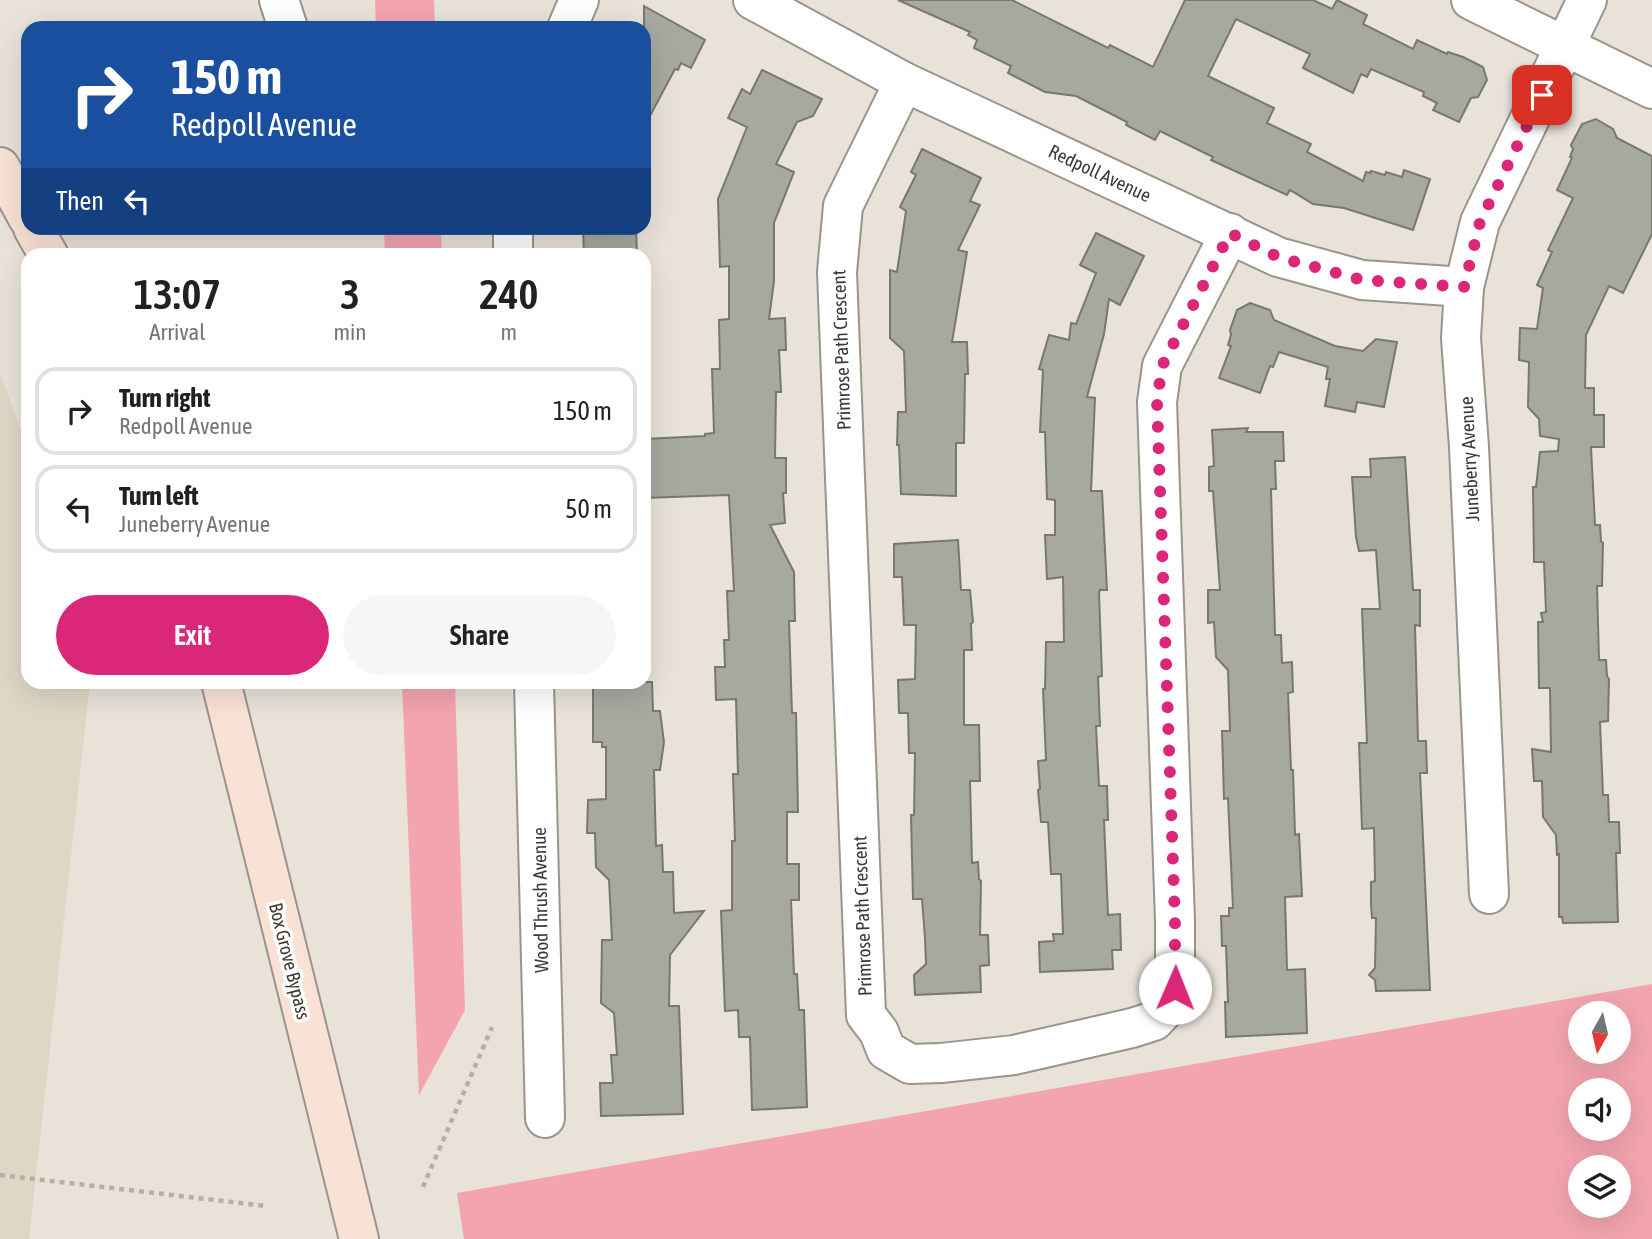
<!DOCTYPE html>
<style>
:root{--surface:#fff;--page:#f6f6f6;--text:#202124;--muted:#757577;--line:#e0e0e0;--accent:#db2777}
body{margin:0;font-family:"Asap Condensed",sans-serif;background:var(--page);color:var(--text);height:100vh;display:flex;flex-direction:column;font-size:26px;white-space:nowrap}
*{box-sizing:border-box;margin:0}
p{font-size:23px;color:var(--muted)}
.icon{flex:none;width:38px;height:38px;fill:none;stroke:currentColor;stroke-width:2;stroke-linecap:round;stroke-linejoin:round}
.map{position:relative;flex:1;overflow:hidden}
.sheet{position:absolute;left:21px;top:248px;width:630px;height:441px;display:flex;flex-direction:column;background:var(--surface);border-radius:21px;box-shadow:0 7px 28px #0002}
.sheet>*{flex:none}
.banner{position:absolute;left:21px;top:21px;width:630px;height:214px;border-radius:21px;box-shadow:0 7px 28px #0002;background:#1a4fa0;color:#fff;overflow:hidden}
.needle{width:46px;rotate:188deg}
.fabs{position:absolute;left:1568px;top:1001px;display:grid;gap:14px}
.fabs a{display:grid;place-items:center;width:63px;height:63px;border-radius:50%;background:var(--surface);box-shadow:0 7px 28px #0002;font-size:35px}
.pin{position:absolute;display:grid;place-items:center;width:60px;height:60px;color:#fff;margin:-30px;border-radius:14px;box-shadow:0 4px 10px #0006}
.me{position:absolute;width:77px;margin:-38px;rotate:1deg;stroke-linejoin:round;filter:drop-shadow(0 0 5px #0008)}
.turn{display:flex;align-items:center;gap:24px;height:147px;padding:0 35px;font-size:32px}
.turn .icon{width:91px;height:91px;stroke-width:2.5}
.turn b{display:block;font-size:49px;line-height:60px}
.then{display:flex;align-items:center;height:66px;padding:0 35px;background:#0003;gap:14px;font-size:26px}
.eta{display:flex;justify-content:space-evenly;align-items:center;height:119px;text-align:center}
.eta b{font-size:42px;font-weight:600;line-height:49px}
.primary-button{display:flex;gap:14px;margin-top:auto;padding:14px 35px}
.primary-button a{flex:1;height:80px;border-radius:42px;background:var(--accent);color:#fff;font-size:28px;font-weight:600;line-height:80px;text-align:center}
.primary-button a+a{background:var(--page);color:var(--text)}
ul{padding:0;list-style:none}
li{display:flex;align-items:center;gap:21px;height:88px;margin:0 14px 10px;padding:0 21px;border:4px solid var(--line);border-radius:21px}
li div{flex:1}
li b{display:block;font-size:26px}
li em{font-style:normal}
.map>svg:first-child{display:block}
.built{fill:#e0d6c6}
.green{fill:#f3a4ae;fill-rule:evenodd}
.building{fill:#a7a89f;stroke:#77786f;stroke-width:2}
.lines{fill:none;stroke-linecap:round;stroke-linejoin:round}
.minor-casing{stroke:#99948c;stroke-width:42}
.secondary-casing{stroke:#99948c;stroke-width:42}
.path{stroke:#b4afa8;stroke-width:4.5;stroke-dasharray:5 5;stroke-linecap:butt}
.minor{stroke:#fff;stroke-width:38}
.secondary{stroke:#fae1d6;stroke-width:38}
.route{stroke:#db2777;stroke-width:12;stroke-dasharray:0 21.6}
.labels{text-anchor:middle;stroke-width:7;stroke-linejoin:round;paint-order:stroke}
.street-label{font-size:19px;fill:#3c3a36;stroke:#fff}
</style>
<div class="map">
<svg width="1652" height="1239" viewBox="0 0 1652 1239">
<rect width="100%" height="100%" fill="#e8e2d9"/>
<path class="built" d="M0,373L28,450V682L90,683L29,1239H0Z"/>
<g class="green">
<path d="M375,0H434L435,28H376Z"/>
<path d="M384,228H441L442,255H385Z"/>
<path d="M402,683H455L465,1010L419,1095Z"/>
<path d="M1652,984V1239H464L457,1193ZM1619,1013V1052H1580V1013ZM1580,1090H1619V1129H1580ZM1580,1167H1619V1206H1580Z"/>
</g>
<g class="building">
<path d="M898,0H1012L1108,48L1110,45L1153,67L1185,0H1313L1332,9L1337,0L1367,15L1363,24L1413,49L1417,40L1447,54L1448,52L1463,57L1483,67L1487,80L1478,97L1471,98L1459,122L1433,110L1437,103L1423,96L1424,92L1371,69L1367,77L1361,74L1353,93L1303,68L1310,54L1236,19L1208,76L1274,108L1267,123L1311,144L1307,152L1363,181L1366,172L1370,173L1371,171L1385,175L1386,172L1402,177L1404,170L1430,179L1413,230L1344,208L1313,204L1290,190L1287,195L1211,160L1213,157L1160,131L1155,140L1126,125L1127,122L1076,96L1045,92L1008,73L1011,66L974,48L977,40L968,35L970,32Z"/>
<path d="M644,6L705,40L691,68L681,63L678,70L675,69L644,127Z"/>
<path d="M762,70L822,99L813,116L797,122L776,164L794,172L774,223V281L769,319L785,318L786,350H779L781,392H776L775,458H786V493H783L785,523L770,525L794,572L795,621H789L792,713H796L798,812H787V864H799V900H791L794,974H797L799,1010H804L807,1107L752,1110L750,1037H739L738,1010L725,1011L721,911L732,910V841H735L733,774H738L736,699L716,700L715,667H725L724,640H729L727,591H734L729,495L644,498V439L705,436V434L714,433L712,369H720L719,320L729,319V266L720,267L718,199L747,127L728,118L742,89L750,94Z"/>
<path d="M1596,119L1613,129L1617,138L1652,156V234L1623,293L1609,286L1586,335L1585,388H1594V415H1604V447H1591L1595,525H1600L1601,541L1603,543L1602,586H1597L1599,660H1606L1607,676L1609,679L1608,721L1600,722L1603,795H1608L1609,822H1619L1620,853H1616L1618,922L1563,923L1562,917H1559V854L1557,855L1556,835L1543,817L1542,781H1534L1532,749L1551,752L1550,688H1539L1538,622H1543L1541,613L1546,612L1544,562H1534L1533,487H1536L1540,452L1558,451L1559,439L1540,436L1539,419L1528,407L1529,362L1519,360L1520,328L1537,329L1543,288L1537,285L1552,252L1548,250L1573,198L1557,190L1572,158L1570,157L1573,149L1571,145L1582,124Z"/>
<path d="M922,149L981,178L970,201L980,205L958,250L967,252L952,342H967L968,374H965L964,443H956V496L901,494L899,445H897L898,412H906L904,351L890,338V270L897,272L906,211L900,207L916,175L911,172Z"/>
<path d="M583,228H636L637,256H584Z"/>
<path d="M1096,233L1144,256L1120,305L1109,299L1104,334L1087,397L1095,398L1091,491H1102L1107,590H1100L1099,593L1102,676L1098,677L1100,726H1096L1099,786H1107L1108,820H1104L1108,915L1120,914L1121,950H1112L1113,969L1040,972L1039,942L1054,941L1053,934H1063L1061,874H1051L1048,822H1041L1038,790L1040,789L1038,761L1046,760L1043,689H1045L1046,642H1064L1063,577L1047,579L1045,535H1055V500L1047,499L1045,432H1040L1043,370L1039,369L1049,335L1069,340L1071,323L1076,324L1096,273L1080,265Z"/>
<path d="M1250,303L1270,310L1274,320L1335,346L1363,351L1376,339L1397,342L1384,407L1357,402L1355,412L1325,406L1330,379H1326L1328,367L1279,352L1273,367L1270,366L1260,393L1219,378L1231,346L1228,345L1231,335L1230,330L1237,310Z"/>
<path d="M1248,428L1246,432H1283L1284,461H1275L1276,489H1271L1275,635H1281L1282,663L1292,662L1293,692L1288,693L1291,770H1293L1295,835L1299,834L1302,896L1285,897L1287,970L1305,969L1307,1033L1226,1037L1225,1002H1228L1226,946H1222L1221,916H1229V908H1233L1228,798L1224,799L1222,731H1230L1228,670L1216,657L1214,622L1208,623V590H1220L1213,491H1209V467L1214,466L1212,430Z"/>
<path d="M1405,457L1413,590H1420V626L1415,625L1418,741H1426L1427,773H1420L1430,990L1376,991L1375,980L1369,975L1375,968L1376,918H1372L1371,904V882L1375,881L1374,828L1362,829L1359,743H1367L1362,609H1380L1376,550L1359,551L1356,537L1352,477H1371L1370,459Z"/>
<path d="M958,540L961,590H970L973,622L971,624L972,650H964V725H979L980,781H970L972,863L978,862L979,879L981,881L980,935H988L989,965L980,966L981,992L915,995L914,975L926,964L925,938L922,899H913L911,815H914L915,753H909L908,713H899L898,680L915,679L916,625H904L902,577H894V544Z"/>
<path d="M593,682H652L653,711H660L664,742L660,770H654L656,846L662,845L663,872H673L674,913L704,911L670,955L669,1006H679L683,1114L601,1116L600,1083H613L611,1055H617L614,1013L601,1003L602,940H612L609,880L596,867L595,833H587L588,800L606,799V747H602V742H593Z"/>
</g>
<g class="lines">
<defs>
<g id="minor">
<path d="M279,0L288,28"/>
<path d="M753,0L904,82L1278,257L1362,280L1464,287"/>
<path d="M1471,0L1652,89"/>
<path d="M567,28L579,0"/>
<path d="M904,82L843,206L837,272L866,1015L879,1032L886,1050L910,1064L941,1063L1014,1055L1132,1028L1154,1021L1167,1007L1175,988V921L1157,402L1162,366L1230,233"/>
<path d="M513,228V256"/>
<path d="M534,682L545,1118"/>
<path d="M1489,894L1469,447L1461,338L1464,287L1480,222L1587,0"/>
</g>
<g id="secondary">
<path d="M0,167L28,218"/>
<path d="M33,228L49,256"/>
<path d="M221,682L359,1239"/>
</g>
</defs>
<use href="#minor" class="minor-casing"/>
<use href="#secondary" class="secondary-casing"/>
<g class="path">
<path d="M0,1175L266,1206"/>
<path d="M423,1187L492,1027"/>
</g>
<use href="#minor" class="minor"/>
<use href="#secondary" class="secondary"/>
</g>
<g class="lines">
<path class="route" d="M1175,988V921L1157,402L1162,366L1230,233L1278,257L1362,280L1464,287L1480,222L1542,95"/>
</g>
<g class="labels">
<g class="street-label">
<text transform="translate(1100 173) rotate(25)" y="7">Redpoll Avenue</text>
<text transform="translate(841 350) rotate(-92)" y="7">Primrose Path Crescent</text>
<text transform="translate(1469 459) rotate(-93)" y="7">Juneberry Avenue</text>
<text transform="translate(540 900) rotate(-91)" y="7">Wood Thrush Avenue</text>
<text transform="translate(862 916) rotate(-92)" y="7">Primrose Path Crescent</text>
<text transform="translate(290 961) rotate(76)" y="7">Box Grove Bypass</text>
</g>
</g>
</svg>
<div class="fabs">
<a><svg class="needle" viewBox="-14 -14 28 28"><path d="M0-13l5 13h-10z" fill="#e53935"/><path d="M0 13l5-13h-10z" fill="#757577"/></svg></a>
<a><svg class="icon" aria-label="sound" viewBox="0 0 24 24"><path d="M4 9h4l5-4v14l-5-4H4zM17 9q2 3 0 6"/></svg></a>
<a><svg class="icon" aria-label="layers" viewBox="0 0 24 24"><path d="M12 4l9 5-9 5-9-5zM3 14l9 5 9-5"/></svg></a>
</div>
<div class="pin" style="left:1542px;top:95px;background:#d93025"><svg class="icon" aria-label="arrive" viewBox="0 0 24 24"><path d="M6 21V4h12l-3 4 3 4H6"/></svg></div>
<svg class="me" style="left:1175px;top:988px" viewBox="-20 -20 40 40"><circle r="19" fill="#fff"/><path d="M0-13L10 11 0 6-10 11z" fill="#db2777"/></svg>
<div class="banner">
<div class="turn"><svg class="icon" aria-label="right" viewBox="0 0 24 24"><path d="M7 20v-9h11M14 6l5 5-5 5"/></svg><div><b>150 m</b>Redpoll Avenue</div></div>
<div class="then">Then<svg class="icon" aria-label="left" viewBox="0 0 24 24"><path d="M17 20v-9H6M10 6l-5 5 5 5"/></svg></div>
</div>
<section class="sheet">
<div class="eta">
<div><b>13:07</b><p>Arrival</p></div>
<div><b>3</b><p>min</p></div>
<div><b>240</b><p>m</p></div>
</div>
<ul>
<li><svg class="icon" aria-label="right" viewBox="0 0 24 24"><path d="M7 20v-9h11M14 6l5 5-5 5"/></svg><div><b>Turn right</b><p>Redpoll Avenue</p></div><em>150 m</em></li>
<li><svg class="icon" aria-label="left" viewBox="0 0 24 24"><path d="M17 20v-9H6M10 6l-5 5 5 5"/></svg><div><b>Turn left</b><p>Juneberry Avenue</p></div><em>50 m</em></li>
</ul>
<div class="primary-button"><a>Exit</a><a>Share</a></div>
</section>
</div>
